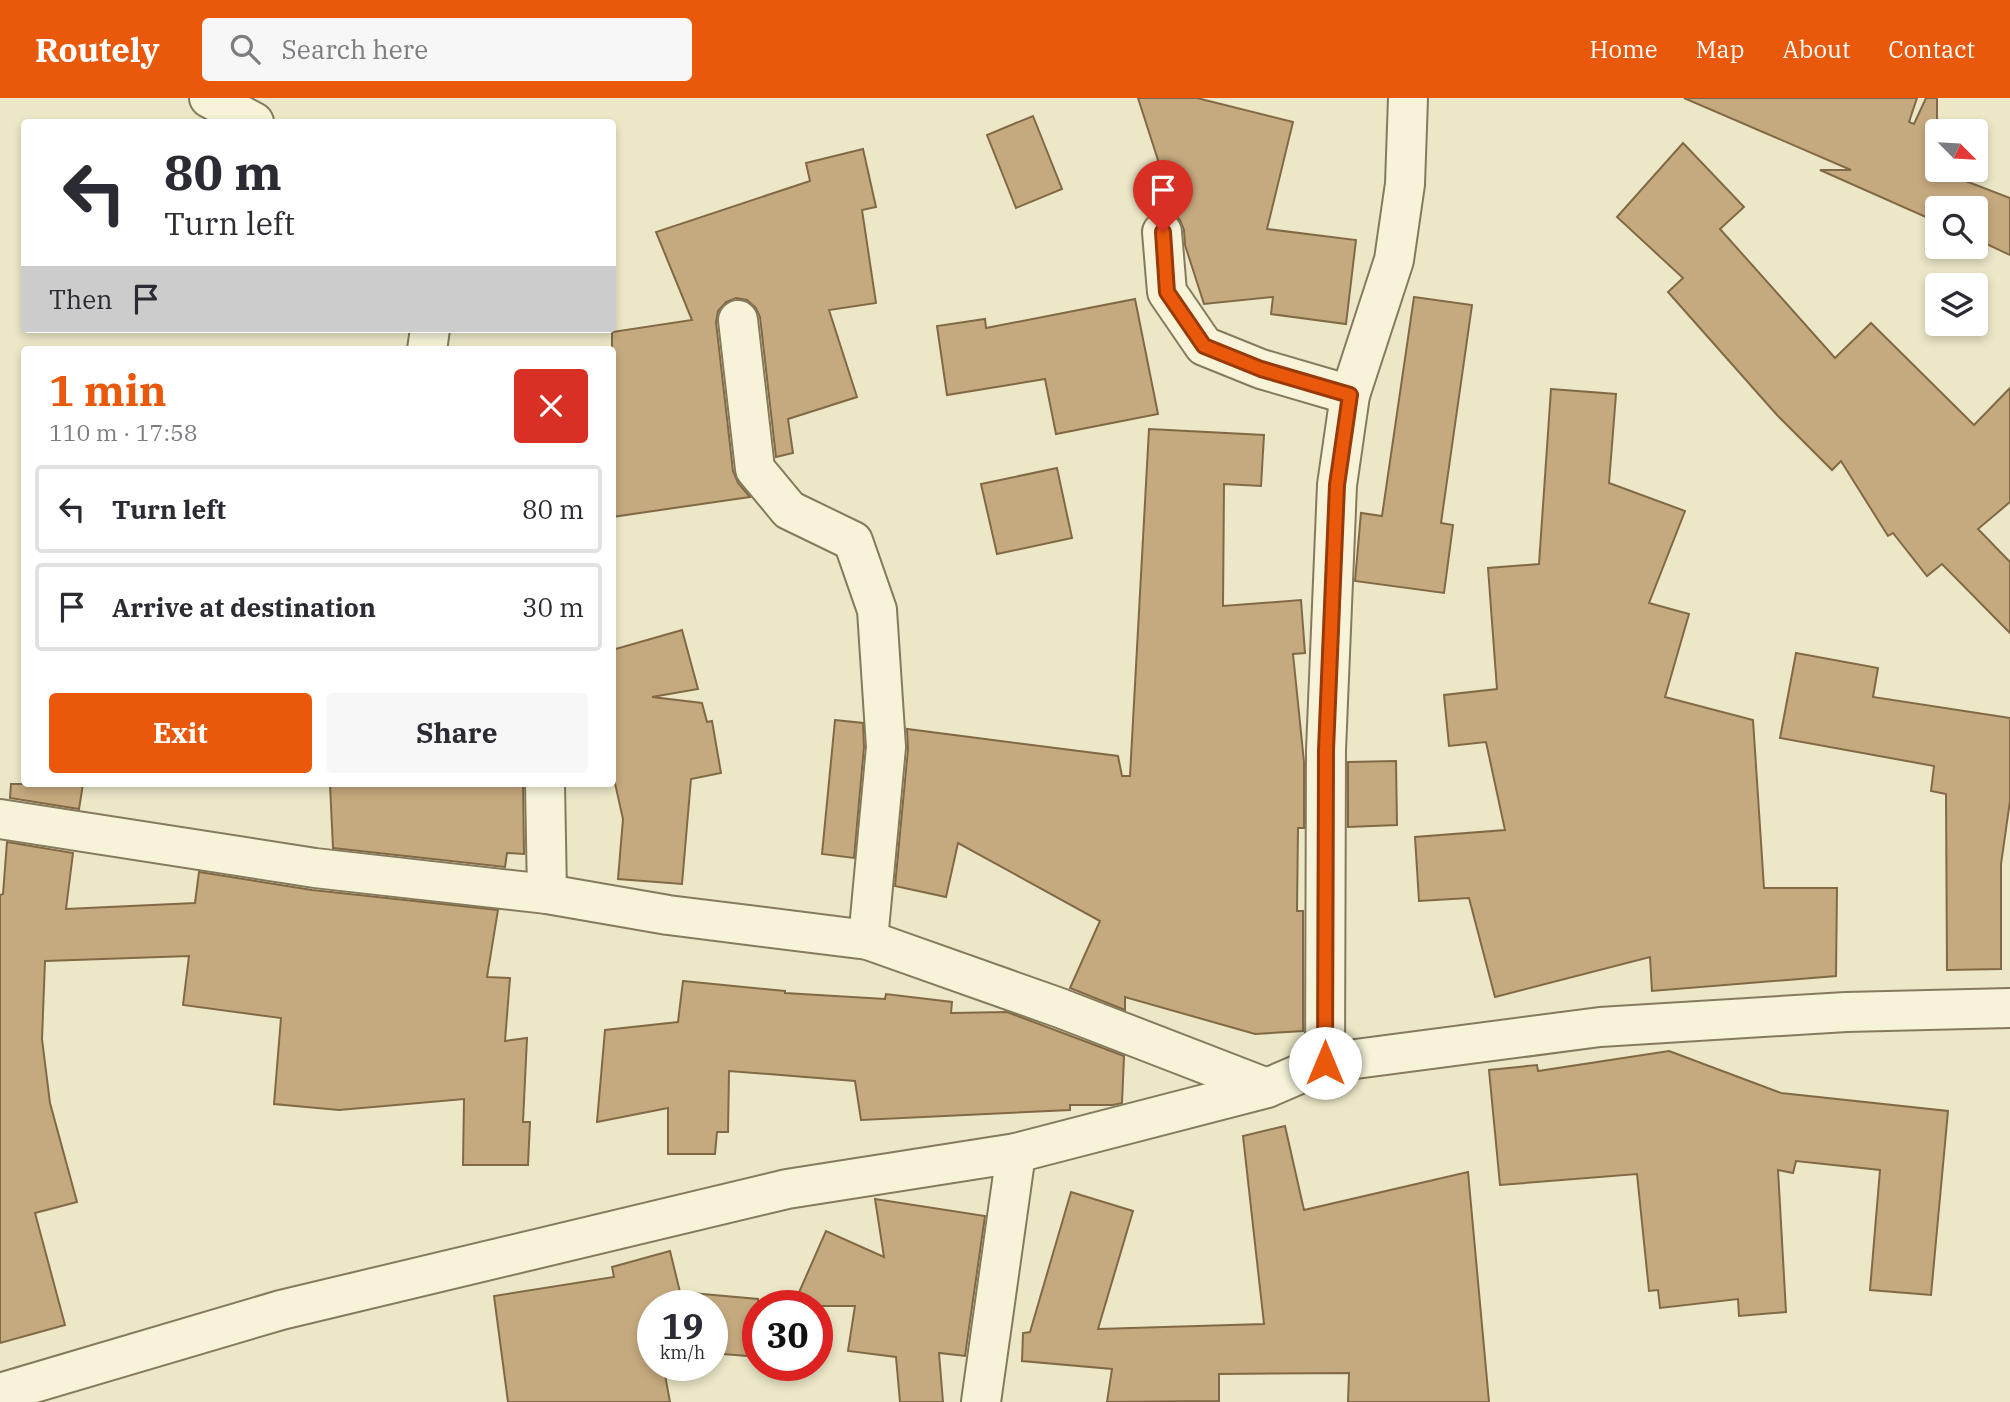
<!DOCTYPE html>
<meta charset="utf-8">
<style>
:root{--surface:#fff;--page:#f7f7f7;--text:#2b2b33;--muted:#7c7c81;--line:#e1e1e2;--accent:#ea580c}
body{margin:0;font-family:"IBM Plex Serif",serif;background:var(--page);color:var(--text);height:100vh;display:flex;flex-direction:column;font-size:26px;white-space:nowrap}
*{box-sizing:border-box;margin:0}
p{font-size:23px;color:var(--muted)}
.icon{flex:none;width:38px;height:38px;fill:none;stroke:currentColor;stroke-width:2;stroke-linecap:round;stroke-linejoin:round}
.map{position:relative;flex:1;overflow:hidden}
.drawer{position:absolute;left:21px;top:248px;width:595px;height:441px;display:flex;flex-direction:column;background:var(--surface);border-radius:7px;box-shadow:0 4px 10px #0003}
.drawer>*{flex:none}
.top-card{position:absolute;left:21px;top:21px;width:595px;height:214px;border-radius:7px;box-shadow:0 4px 10px #0003;background:#fff;color:var(--text);overflow:hidden}
.needle{width:46px;rotate:114deg}
.fabs{position:absolute;left:1925px;top:21px;display:grid;gap:14px}
.fabs a{display:grid;place-items:center;width:63px;height:63px;border-radius:7px;background:var(--surface);box-shadow:0 4px 10px #0003;font-size:35px}
.speed{position:absolute;left:637px;top:1192px;display:flex;gap:14px;font-size:35px;font-weight:700;text-align:center}
.speed>*{display:grid;place-content:center;width:91px;height:91px;border-radius:50%;background:var(--surface);box-shadow:0 4px 10px #0003;line-height:1}
.speed small{font-size:18px;font-weight:400}
.speed .limit{border:10px solid #d22;background:#fff;color:#111}
.pin{position:absolute;display:grid;place-items:center;width:60px;height:60px;color:#fff;margin:-72px -30px;border-radius:50% 50% 50% 0;rotate:-45deg;box-shadow:0 0 7px #0007}
.pin .icon{rotate:45deg}
.me{position:absolute;width:77px;margin:-38px;rotate:0deg;stroke-linejoin:round;filter:drop-shadow(0 0 5px #0008)}
.turn{display:flex;align-items:center;gap:24px;height:147px;padding:0 28px;font-size:32px}
.turn .icon{width:91px;height:91px;stroke-width:2.5}
.turn b{display:block;font-size:49px;line-height:60px}
.then{display:flex;align-items:center;height:66px;padding:0 28px;background:#0003;gap:14px;font-size:26px}
.round{display:grid;place-items:center;flex:none;width:74px;height:74px;border-radius:7px;background:var(--page)}
.headline{display:flex;align-items:center;justify-content:space-between;height:119px;padding:0 28px}
h1{font-size:42px;font-weight:800;line-height:52px;color:var(--accent)}
.button{display:flex;gap:14px;margin-top:auto;padding:14px 28px}
.button a{flex:1;height:80px;border-radius:7px;background:var(--accent);color:#fff;font-size:28px;font-weight:800;line-height:80px;text-align:center}
.button a+a{background:var(--page);color:var(--text)}
ul{padding:0;list-style:none}
li{display:flex;align-items:center;gap:21px;height:88px;margin:0 14px 10px;padding:0 14px;border:4px solid var(--line);border-radius:7px}
li div{flex:1}
li b{display:block;font-size:26px}
li em{font-style:normal}
header{display:flex;align-items:center;gap:42px;box-sizing:border-box;height:98px;padding:0 35px;background:var(--accent);color:#fff}
header strong{font-size:33px}
nav{display:flex;gap:38px;margin-inline-start:auto;font-size:24px}
.search{width:490px;height:63px;background:var(--page);display:flex;align-items:center;gap:18px;box-sizing:border-box;padding:0 24px;border-radius:7px;color:var(--muted);font-size:26px}
.map>svg:first-child{display:block}
.building{fill:#c6aa7f;stroke:#826945;stroke-width:2}
.lines{fill:none;stroke-linecap:round;stroke-linejoin:round}
.minor-casing{stroke:#857a5d;stroke-width:42}
.minor{stroke:#f6f3d9;stroke-width:38}
.route-casing{stroke:#983908;stroke-width:18}
.route{stroke:#ea580c;stroke-width:12}
</style>
<header>
<strong>Routely</strong>
<div class="search"><svg class="icon" aria-label="search" viewBox="0 0 24 24"><circle cx="10" cy="10" r="6"/><path d="M15 15l6 6"/></svg>Search here</div>
<nav><a>Home</a><a>Map</a><a>About</a><a>Contact</a></nav>
</header>
<div class="map">
<svg width="2010" height="1304" viewBox="0 0 2010 1304">
<rect width="100%" height="100%" fill="#ebe7c7"/>
<g class="building">
<path d="M1138,0H1197L1293,24L1267,131L1356,142L1346,226L1271,216L1273,199L1204,206L1185,147L1184,132L1180,122L1176,118Z"/>
<path d="M1684,0H1917L1909,24L1914,26L1926,0H1937V72L2010,100V157L1976,141V110H1937V124L1820,72H1851Z"/>
<path d="M1033,18L1062,91L1016,110L987,37Z"/>
<path d="M1683,45L1744,109L1720,131L1835,260L1871,225L1974,327L2010,290V404L1978,431L2010,464V535L1942,466L1927,478L1893,435L1888,438L1841,363L1832,372L1777,317L1668,194L1683,180L1617,119Z"/>
<path d="M863,51L876,109L862,112L876,205L829,212L857,299L788,321L793,355L776,359L760,219L756,210L747,202L736,200L726,204L718,213L716,224L733,373L738,385L750,399L612,419V234L692,222L656,134L810,83L806,65Z"/>
<path d="M1414,199L1472,207L1441,425L1453,427L1444,495L1355,483L1361,415L1382,418Z"/>
<path d="M1135,201L1158,316L1056,336L1045,281L947,297L937,228L985,221L986,230Z"/>
<path d="M1551,291L1616,296L1609,385L1685,413L1649,505L1689,516L1665,599L1753,622L1764,790H1837L1836,878L1652,893L1650,859L1495,899L1469,800L1419,803L1415,739L1505,732L1486,644L1449,648L1444,597L1497,591L1488,470L1539,466Z"/>
<path d="M1149,331L1264,337L1261,388L1224,386L1223,508L1301,502L1305,555L1293,556L1304,664V730H1298L1297,813H1303V933L1255,936L1125,899V912L1070,890L1100,823L958,745L946,799L895,788L908,651L907,631L1118,658L1122,678H1130Z"/>
<path d="M1057,370L1072,440L997,456L981,386Z"/>
<path d="M682,532L698,591L652,599L702,605L707,624L712,623L721,675L691,681L682,786L618,781L623,721L612,672V552Z"/>
<path d="M1796,555L1878,570L1873,599L2010,620V703L2001,766V871L1947,872L1946,696L1931,693L1934,668L1780,640Z"/>
<path d="M835,622L863,625L864,649L854,760L822,756Z"/>
<path d="M1396,663L1397,727L1348,729V664Z"/>
<path d="M11,686H83L79,711L10,700Z"/>
<path d="M330,686H523L524,756L507,755L505,769L333,750Z"/>
<path d="M7,744L73,755L66,811L195,805L199,774L312,792L498,812L487,879L510,880L505,943L527,940L523,1024H530L528,1067H463L464,1001L339,1012L274,1006L281,920L183,907L189,858L45,863L42,941L50,1005L77,1104L35,1115L65,1227L0,1245V797L3,796Z"/>
<path d="M683,883L785,893V895L885,901L886,896L952,904L951,915L1007,914L1124,958L1122,1005L1113,1007H1070V1012L861,1022L855,983L729,973L728,1034H717L715,1056H668V1010L597,1024L605,932L678,924Z"/>
<path d="M1669,953L1781,995L1948,1013L1931,1197L1870,1192L1880,1072L1796,1063L1793,1075L1778,1072L1786,1214L1739,1218L1738,1201L1660,1210L1658,1192L1649,1193L1637,1076L1500,1087L1489,972L1537,967L1538,973Z"/>
<path d="M1285,1028L1304,1112L1468,1074L1489,1304H1348L1349,1275L1219,1276V1303L1107,1304L1112,1271L1022,1263L1023,1235L1030,1234L1071,1094L1133,1113L1098,1231L1264,1226L1243,1038Z"/>
<path d="M875,1101L985,1118L965,1258L939,1255L943,1304H900L896,1259L848,1253L855,1208H793L826,1133L884,1159Z"/>
<path d="M670,1153L680,1194L758,1201V1259L712,1255V1208H653V1267H669L670,1277H665L670,1304H508L494,1198L614,1179L612,1169Z"/>
</g>
<g class="lines">
<defs>
<g id="minor">
<path d="M209,0L254,24"/>
<path d="M1162,134L1167,194L1204,248L1261,271L1350,297"/>
<path d="M738,222L755,371L789,412L853,443L877,512L886,649L868,842"/>
<path d="M427,252L430,231"/>
<path d="M545,686L547,796"/>
<path d="M0,721L315,770L547,796L668,817L868,842L1060,910L1267,990"/>
<path d="M1325,965L1326,652L1337,387L1350,297L1394,162L1405,86L1408,0"/>
<path d="M0,1295L281,1212L787,1091L1016,1055L1267,990L1325,965L1600,929L1846,914L2010,910"/>
<path d="M981,1304L1016,1055"/>
</g>
</defs>
<use href="#minor" class="minor-casing"/>
<use href="#minor" class="minor"/>
</g>
<g class="lines">
<defs>
<path id="route" d="M1163,134L1167,194L1204,248L1261,271L1350,297L1337,387L1326,652L1325,965"/>
</defs>
<use href="#route" class="route-casing"/>
<use href="#route" class="route"/>
</g>
</svg>
<div class="fabs">
<a><svg class="needle" viewBox="-14 -14 28 28"><path d="M0-13l5 13h-10z" fill="#e53935"/><path d="M0 13l5-13h-10z" fill="#7c7c81"/></svg></a>
<a><svg class="icon" aria-label="search" viewBox="0 0 24 24"><circle cx="10" cy="10" r="6"/><path d="M15 15l6 6"/></svg></a>
<a><svg class="icon" aria-label="layers" viewBox="0 0 24 24"><path d="M12 4l9 5-9 5-9-5zM3 14l9 5 9-5"/></svg></a>
</div>
<div class="speed"><div>19<small>km/h</small></div><div class="limit">30</div></div>
<div class="pin" style="left:1163px;top:134px;background:#d93025"><svg class="icon" aria-label="arrive" viewBox="0 0 24 24"><path d="M6 21V4h12l-3 4 3 4H6"/></svg></div>
<svg class="me" style="left:1325px;top:965px" viewBox="-20 -20 40 40"><circle r="19" fill="#fff"/><path d="M0-13L10 11 0 6-10 11z" fill="#ea580c"/></svg>
<div class="top-card">
<div class="turn"><svg class="icon" aria-label="left" viewBox="0 0 24 24"><path d="M17 20v-9H6M10 6l-5 5 5 5"/></svg><div><b>80 m</b>Turn left</div></div>
<div class="then">Then<svg class="icon" aria-label="arrive" viewBox="0 0 24 24"><path d="M6 21V4h12l-3 4 3 4H6"/></svg></div>
</div>
<section class="drawer">
<div class="headline"><div><h1>1 min</h1><p>110 m · 17:58</p></div><a class="round" style="background:#d93025;color:#fff"><svg class="icon" aria-label="close" viewBox="0 0 24 24"><path d="M6 6l12 12M18 6L6 18"/></svg></a></div>
<ul>
<li><svg class="icon" aria-label="left" viewBox="0 0 24 24"><path d="M17 20v-9H6M10 6l-5 5 5 5"/></svg><div><b>Turn left</b></div><em>80 m</em></li>
<li><svg class="icon" aria-label="arrive" viewBox="0 0 24 24"><path d="M6 21V4h12l-3 4 3 4H6"/></svg><div><b>Arrive at destination</b></div><em>30 m</em></li>
</ul>
<div class="button"><a>Exit</a><a>Share</a></div>
</section>
</div>
